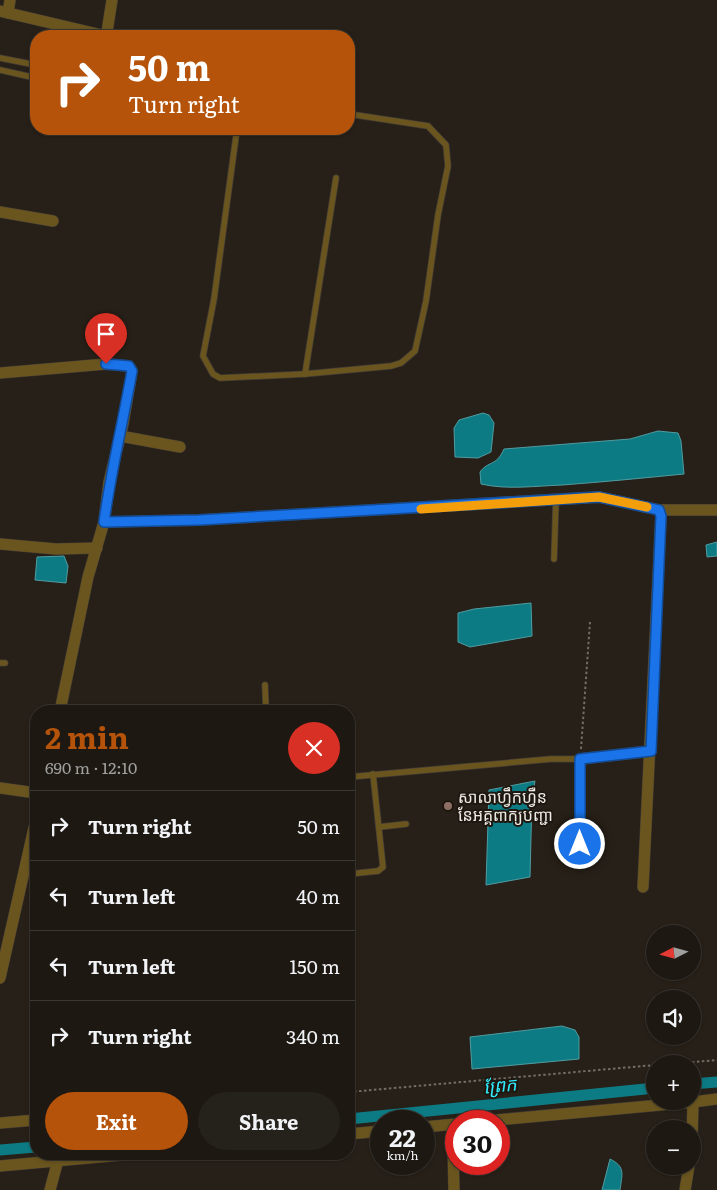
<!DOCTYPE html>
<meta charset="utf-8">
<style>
:root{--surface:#1d1812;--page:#25211b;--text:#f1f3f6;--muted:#a0a09f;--line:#3b3732;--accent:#b45309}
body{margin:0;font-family:Literata,"Noto Sans Khmer",serif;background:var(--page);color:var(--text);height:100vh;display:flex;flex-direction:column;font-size:19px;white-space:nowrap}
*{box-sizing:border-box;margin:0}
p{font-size:16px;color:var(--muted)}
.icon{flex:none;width:28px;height:28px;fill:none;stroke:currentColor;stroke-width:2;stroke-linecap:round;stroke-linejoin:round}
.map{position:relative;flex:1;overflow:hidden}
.panel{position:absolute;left:30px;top:705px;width:325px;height:455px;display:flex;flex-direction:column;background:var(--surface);border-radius:20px;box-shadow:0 1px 4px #0004,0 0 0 1px var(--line)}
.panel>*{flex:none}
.banner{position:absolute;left:30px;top:30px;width:325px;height:105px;border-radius:20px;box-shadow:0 1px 4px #0004,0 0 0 1px var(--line);background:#b45309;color:#fff;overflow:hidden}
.needle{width:32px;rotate:264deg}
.buttons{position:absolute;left:646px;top:925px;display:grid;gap:10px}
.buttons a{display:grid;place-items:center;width:55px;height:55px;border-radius:50%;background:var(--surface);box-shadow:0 1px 4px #0004,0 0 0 1px var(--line);font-size:25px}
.speed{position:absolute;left:370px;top:1110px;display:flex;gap:10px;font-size:25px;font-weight:700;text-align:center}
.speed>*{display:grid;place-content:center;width:65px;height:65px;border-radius:50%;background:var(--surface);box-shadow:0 1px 4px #0004,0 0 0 1px var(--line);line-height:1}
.speed small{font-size:12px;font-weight:400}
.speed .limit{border:8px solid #d22;background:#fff;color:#111}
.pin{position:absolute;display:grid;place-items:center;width:42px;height:42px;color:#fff;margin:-51px -21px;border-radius:50% 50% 50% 0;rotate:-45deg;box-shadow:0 0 5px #0007}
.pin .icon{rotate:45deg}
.me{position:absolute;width:55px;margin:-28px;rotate:0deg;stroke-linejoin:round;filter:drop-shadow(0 0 4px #0008)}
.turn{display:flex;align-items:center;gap:18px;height:105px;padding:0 15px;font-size:22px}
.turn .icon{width:65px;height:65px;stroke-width:2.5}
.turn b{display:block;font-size:35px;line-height:42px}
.round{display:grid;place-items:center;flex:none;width:52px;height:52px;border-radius:26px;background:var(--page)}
.headline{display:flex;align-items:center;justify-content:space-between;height:85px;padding:0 15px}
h1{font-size:30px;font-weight:700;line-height:38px;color:var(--accent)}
.action{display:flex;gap:10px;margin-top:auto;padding:10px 15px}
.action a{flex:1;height:58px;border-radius:30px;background:var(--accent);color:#fff;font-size:20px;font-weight:700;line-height:58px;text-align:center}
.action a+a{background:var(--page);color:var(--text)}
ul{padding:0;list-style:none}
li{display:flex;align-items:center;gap:15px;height:70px;padding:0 15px;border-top:1px solid var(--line)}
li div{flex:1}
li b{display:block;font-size:19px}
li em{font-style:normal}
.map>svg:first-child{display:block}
.water{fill:#0d7b84;stroke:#509ca1}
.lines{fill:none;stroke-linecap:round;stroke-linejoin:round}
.canal{stroke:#0d7b84;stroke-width:11}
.service-casing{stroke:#433c35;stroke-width:7}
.minor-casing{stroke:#433c35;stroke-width:12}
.path{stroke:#736d66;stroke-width:2;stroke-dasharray:2.5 2.5;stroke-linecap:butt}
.service{stroke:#6a551f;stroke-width:5.5}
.minor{stroke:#6a551f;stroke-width:11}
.route-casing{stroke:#114b97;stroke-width:12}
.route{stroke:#1a73e8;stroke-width:9}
.slow{stroke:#f59e0b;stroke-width:9}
.education-dot{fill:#8d6e63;stroke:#1d170f;stroke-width:2}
.labels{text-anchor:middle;stroke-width:4;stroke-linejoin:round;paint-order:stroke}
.poi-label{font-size:16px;fill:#ede9e4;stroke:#1d170f;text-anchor:start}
.water-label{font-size:18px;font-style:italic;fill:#31edfd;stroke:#1d170f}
</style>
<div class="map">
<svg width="717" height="1190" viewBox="0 0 717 1190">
<rect width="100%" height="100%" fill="#272018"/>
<g class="water">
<path d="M483,413L489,415L494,423L491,452L478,458L455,457L454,428L459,420Z"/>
<path d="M658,431L678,433L681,441L684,474C643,478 603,482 562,485C535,486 507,490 481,484L480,472C489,460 496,467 504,449L630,439Z"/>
<path d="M717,542V556L707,557L706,545Z"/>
<path d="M64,556L68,566L66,583L35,580L37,557Z"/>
<path d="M531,603L532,636L470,647L458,642V613L474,609Z"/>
<path d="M535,781L532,797L530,877L486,885L489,790Z"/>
<path d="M562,1026L575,1030L579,1037V1059L472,1069L470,1037Z"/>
<path d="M610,1159C626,1167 622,1174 620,1190H602Z"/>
</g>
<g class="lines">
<g class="canal">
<path d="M692,1084L717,1082"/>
<path d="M349,1119L655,1088"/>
<path d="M0,1150L36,1147"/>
</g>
<defs>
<g id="service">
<path d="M0,58L36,65"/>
<path d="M0,70L36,78"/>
<path d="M237,129L214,299L203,356L213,374L220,378L305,374L391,366L401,363L415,351L426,301L438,215L448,166L446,145L428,126L349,114"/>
<path d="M305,374L336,178"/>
<path d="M554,559L556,499"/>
<path d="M0,663H5"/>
<path d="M265,685L266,711"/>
<path d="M349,777L551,759H580"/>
<path d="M379,827L406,824"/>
<path d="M349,874L378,871L383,867L373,774"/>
</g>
<g id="minor">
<path d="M0,11L102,35L107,32L112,0"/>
<path d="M8,13L10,0"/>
<path d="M0,212L53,221"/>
<path d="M0,373L106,364L129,366L132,371L123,424L109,482L104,522L88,577L60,711"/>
<path d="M120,436L180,447"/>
<path d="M104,522L199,520L599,497L659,510H717"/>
<path d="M0,544L56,549L97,548"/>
<path d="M0,788L36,793"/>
<path d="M580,844V759L651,751"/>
<path d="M643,887C650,763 654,640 661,516L659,510"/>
<path d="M0,978L36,819"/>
<path d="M693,1102L717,1099"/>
<path d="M485,1121L693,1102L692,1144"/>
<path d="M0,1123L36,1120"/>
<path d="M424,1127L456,1124"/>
<path d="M349,1134L381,1131"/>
<path d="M0,1166L133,1154"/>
<path d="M50,1190L58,1160L57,1154"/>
<path d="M454,1190L453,1147L456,1140"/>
<path d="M685,1190L689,1166"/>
</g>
</defs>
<use href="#service" class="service-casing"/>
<use href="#minor" class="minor-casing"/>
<g class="path">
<path d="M581,749L590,622"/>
<path d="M672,1064L717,1060"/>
<path d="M349,1092L655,1065"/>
</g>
<use href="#service" class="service"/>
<use href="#minor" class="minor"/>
</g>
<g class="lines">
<defs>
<path id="route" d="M106,364L129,366L132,371C123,422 111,471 104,522L199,520L599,497L659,510L661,516L651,751L580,759V844"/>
</defs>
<use href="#route" class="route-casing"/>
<use href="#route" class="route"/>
<path class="slow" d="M421,509L599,497L647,507"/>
</g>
<circle class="education-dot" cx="448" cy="806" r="5"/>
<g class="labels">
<g class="poi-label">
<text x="458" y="803">សាលាហ្វឹកហ្វឺន<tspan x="458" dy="18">នែអគ្គពាក្យបញ្ជា</tspan></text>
</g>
<g class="water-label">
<text transform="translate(500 1086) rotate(-6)" y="6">ព្រែក</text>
</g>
</g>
</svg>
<div class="buttons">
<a><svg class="needle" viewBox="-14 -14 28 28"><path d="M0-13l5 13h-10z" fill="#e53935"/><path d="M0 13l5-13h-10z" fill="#a0a09f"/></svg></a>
<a><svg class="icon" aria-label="sound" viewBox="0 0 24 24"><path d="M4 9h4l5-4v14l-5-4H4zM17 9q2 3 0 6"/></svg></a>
<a>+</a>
<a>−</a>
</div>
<div class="speed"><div>22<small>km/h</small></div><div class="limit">30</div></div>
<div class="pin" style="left:106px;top:364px;background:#d93025"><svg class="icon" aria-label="arrive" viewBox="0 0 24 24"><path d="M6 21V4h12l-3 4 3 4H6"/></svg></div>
<svg class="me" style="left:580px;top:844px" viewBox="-20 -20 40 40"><circle r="17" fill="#1a73e8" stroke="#fff" stroke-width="3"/><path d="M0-11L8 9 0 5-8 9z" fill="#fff"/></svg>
<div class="banner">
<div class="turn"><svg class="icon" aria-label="right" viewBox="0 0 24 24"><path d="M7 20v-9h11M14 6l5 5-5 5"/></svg><div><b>50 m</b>Turn right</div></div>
</div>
<section class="panel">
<div class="headline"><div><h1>2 min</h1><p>690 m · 12:10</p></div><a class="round" style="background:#d93025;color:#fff"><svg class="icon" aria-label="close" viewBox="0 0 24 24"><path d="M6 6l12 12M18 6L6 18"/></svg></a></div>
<ul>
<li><svg class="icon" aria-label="right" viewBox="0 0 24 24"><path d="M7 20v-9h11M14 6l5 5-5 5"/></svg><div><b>Turn right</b></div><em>50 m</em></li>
<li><svg class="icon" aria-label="left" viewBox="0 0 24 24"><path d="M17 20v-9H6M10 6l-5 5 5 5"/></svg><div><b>Turn left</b></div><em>40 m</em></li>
<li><svg class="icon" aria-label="left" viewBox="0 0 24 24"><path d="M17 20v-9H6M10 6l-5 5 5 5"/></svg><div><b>Turn left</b></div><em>150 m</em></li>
<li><svg class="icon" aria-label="right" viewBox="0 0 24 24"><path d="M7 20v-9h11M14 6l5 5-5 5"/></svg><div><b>Turn right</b></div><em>340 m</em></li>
</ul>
<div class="action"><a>Exit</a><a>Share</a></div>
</section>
</div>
